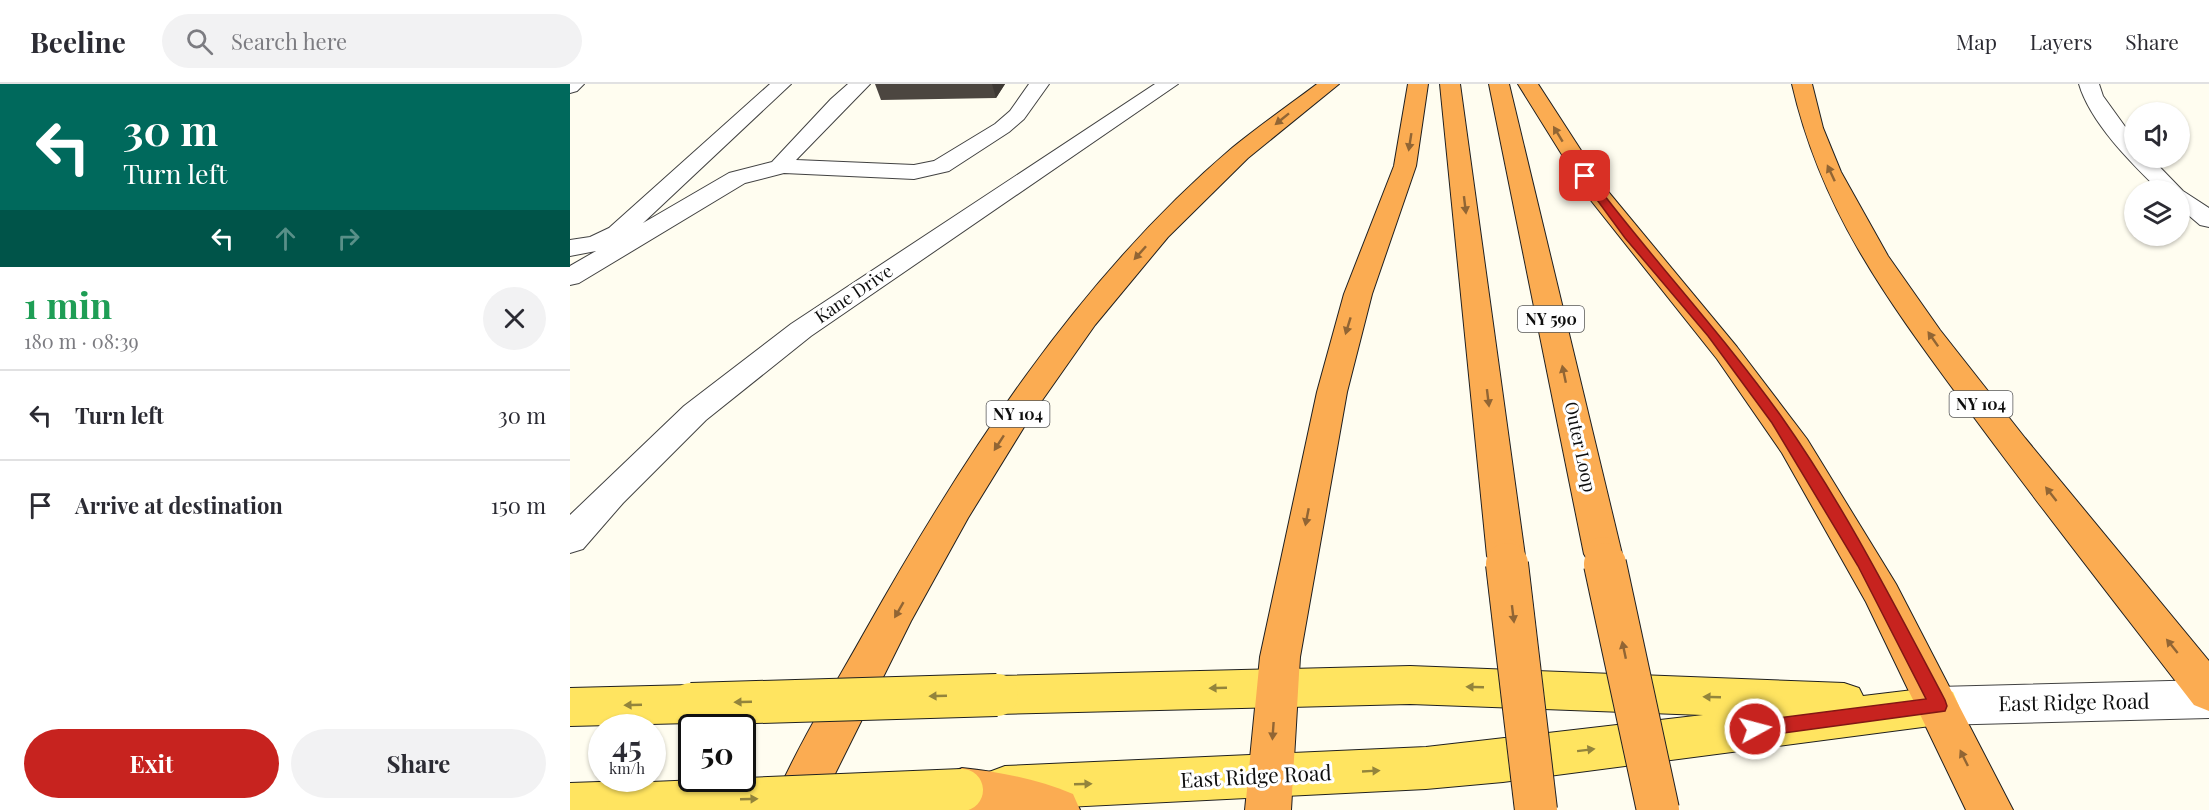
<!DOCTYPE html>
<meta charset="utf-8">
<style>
:root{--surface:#fff;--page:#f2f2f3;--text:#2b2b33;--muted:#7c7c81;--line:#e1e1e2;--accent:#c7231f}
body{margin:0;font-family:"Playfair Display",serif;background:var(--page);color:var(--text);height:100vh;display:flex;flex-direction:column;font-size:22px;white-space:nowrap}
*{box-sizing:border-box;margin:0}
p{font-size:20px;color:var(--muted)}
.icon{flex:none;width:33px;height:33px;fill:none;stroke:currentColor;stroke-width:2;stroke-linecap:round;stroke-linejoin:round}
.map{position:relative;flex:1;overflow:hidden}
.sheet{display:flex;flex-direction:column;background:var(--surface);width:570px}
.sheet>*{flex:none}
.guide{background:#00695c;color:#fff;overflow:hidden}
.fabs{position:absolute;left:1554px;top:18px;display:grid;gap:12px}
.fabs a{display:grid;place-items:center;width:66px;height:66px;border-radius:50%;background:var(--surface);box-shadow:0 2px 4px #0004;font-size:30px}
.speed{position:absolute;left:18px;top:630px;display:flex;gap:12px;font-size:30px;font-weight:700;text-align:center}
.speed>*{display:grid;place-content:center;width:78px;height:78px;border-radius:50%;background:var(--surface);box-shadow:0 2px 4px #0004;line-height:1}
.speed small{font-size:15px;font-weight:400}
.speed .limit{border:3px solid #111;border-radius:9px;background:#fff;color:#111}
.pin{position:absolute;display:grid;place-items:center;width:51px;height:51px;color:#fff;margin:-26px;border-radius:12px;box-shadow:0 3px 9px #0006}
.me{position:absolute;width:66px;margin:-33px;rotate:83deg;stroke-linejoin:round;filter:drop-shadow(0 0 4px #0008)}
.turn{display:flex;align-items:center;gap:21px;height:126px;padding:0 24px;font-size:27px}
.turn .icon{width:78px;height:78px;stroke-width:2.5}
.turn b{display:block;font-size:42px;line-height:51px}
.lanes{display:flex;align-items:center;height:57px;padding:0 24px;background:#0003;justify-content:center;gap:30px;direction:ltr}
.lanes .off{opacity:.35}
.round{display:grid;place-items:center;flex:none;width:63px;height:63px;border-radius:32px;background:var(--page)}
.headline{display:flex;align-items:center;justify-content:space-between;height:102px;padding:0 24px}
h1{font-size:36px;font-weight:700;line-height:45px;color:#1e9e55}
.cta{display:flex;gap:12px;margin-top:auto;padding:12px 24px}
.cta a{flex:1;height:69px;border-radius:36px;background:var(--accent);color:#fff;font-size:24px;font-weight:700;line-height:69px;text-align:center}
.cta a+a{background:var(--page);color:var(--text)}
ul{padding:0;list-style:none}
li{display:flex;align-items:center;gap:18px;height:90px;padding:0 24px;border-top:2px solid var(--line)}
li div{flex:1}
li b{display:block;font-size:22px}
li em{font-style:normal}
header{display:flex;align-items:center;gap:36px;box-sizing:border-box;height:84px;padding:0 30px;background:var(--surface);border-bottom:2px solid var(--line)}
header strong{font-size:28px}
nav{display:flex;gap:33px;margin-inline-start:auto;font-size:21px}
.search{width:420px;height:54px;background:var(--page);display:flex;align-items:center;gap:15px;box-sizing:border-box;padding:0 21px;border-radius:33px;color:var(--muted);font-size:22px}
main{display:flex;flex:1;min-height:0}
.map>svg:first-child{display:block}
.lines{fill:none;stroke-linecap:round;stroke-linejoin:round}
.minor-casing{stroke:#424242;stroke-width:2}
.major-casing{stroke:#202020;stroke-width:2}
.highway-casing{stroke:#202020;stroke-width:2}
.minor{fill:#fff;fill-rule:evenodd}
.major{fill:#ffe460;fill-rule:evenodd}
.highway{fill:#fbac52;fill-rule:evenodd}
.major-bridge-casing{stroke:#202020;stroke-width:44;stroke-linecap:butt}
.highway-bridge-far1-casing{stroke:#202020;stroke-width:36;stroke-linecap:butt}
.highway-bridge-casing{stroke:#202020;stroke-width:44;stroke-linecap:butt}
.major-bridge{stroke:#ffe460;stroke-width:42}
.highway-bridge-far1{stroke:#fbac52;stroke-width:34}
.highway-bridge{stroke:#fbac52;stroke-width:42}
.wall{fill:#4c4640}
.shaded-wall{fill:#3e3934}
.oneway{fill:#916534}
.oneway2{fill:#93843c}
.route{fill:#c7231f;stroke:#811714;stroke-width:1.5}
.labels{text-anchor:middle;stroke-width:6;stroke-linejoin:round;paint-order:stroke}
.shield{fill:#fff;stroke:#575757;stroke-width:1.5}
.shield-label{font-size:16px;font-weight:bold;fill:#0f0f0f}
.street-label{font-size:18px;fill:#0f0f0f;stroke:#fff}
.near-street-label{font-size:21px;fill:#0f0f0f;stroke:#fff}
</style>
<header>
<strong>Beeline</strong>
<div class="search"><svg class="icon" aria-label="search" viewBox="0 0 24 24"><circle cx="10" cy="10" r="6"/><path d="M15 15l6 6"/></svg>Search here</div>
<nav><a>Map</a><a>Layers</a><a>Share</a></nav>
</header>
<main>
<section class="sheet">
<div class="guide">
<div class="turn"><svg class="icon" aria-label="left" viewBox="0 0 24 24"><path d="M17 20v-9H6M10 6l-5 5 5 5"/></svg><div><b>30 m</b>Turn left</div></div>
<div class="lanes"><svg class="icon" aria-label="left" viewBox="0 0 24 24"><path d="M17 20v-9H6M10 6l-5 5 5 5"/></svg><svg class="icon off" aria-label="ahead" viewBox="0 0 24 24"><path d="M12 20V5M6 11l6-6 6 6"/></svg><svg class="icon off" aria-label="right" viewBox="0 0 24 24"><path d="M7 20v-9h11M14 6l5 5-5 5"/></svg></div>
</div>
<div class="headline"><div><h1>1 min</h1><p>180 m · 08:39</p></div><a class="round"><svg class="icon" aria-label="close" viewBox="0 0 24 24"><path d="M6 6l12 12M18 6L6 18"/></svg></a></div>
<ul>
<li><svg class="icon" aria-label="left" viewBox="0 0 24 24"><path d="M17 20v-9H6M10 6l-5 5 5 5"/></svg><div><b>Turn left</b></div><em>30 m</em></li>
<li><svg class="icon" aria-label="arrive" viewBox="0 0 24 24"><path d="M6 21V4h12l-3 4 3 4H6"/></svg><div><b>Arrive at destination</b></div><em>150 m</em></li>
</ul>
<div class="cta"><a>Exit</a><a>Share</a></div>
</section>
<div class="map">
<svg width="1639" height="726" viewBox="0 0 1639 726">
<rect width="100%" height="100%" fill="#fffdf0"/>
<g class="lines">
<defs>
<g id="minor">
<path d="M0,0H14L7,7L0,9Z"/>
<path d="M200,0H221L73,139L159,89L202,78L261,15L278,0H300L226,76L344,81L364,77L425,40L440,27L459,0H479L454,35L439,48L379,87L344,95L214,89L175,99L9,199L0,201V182L26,167L0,172V156L20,153L39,144Z"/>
<path d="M585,0H608L241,252L136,336L53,419L13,465L0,469V431L114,322L221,240Z"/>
<path d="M1509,0H1529L1533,12L1564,55V74H1581L1613,107L1639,124V143L1630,141L1610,124V106H1589C1561,79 1520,38 1509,0Z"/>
<path d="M1639,596V634L1368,641L1353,636L1347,622L1353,608L1368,603Z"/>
</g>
<g id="major">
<path d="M840,582L1274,599L1289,604L1293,612L1368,603L1383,608L1389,622L1383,636L1368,641L933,698L856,705L435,726L419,720L412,704L419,688L435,682L856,663L1133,631L840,620L427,630L412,624L406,611L412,598L427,592Z"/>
<path d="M121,601L136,606L142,620L136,634L121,639L0,642V604Z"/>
<path d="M58,697L74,704L81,720L79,726H0V699Z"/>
</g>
<g id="highway">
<path d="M747,0H769L678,74L598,153L525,241L459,335L398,434L341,537L247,726H200C225,666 261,608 293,551C392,375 507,196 662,64C689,42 719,21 747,0Z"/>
<path d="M838,0H858L846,82L802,210L777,308L730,573L721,726H675L690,573L747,308L774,210L824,82Z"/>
<path d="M870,0H890L955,472L949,482L936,486L923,482L917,472Z"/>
<path d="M919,0H939L1052,470L1046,480L1033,484L1020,480L1014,470Z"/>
<path d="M948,0H968L1036,105L1167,263L1237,355L1326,500L1443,726H1396L1296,518L1212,369L1147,275L1019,114Z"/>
<path d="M1222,0H1242L1253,44L1271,88L1318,172L1370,246L1455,354L1639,577V627L1624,621C1551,526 1477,432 1406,336C1326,227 1253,135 1222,0Z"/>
<path d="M392,684C430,688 468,695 503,710L510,726H387L376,722L369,706L376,690Z"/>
</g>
</defs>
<use href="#minor" class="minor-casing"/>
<use href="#major" class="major-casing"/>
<use href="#highway" class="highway-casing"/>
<use href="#minor" class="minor"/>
<use href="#major" class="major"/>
<use href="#highway" class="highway"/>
<defs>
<g id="major-bridge">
<path d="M121,620L427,611"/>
<path d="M58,720L392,706"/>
</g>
<g id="highway-bridge-far1">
<path d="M1033,470L1036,482"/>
<path d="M936,472L937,482"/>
</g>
<g id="highway-bridge">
<path d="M937,480L966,726"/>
<path d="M1035,480L1088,726"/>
</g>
</defs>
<use href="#major-bridge" class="major-bridge-casing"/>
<use href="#highway-bridge-far1" class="highway-bridge-far1-casing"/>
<use href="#highway-bridge" class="highway-bridge-casing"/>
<use href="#major-bridge" class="major-bridge"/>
<use href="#highway-bridge-far1" class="highway-bridge-far1"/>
<use href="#highway-bridge" class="highway-bridge"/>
</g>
<path class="wall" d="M305,0H435L426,14L311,16Z"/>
<path class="shaded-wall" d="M422,0H435L426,14Z"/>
<defs><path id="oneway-solid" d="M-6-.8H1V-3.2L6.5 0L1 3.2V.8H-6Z" transform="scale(1.5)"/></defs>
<g class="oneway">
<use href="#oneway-solid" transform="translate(712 35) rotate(141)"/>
<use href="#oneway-solid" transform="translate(988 50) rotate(-121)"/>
<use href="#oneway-solid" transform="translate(840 58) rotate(99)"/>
<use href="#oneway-solid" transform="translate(1261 89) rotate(-115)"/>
<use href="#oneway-solid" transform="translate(895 121) rotate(83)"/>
<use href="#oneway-solid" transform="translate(570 169) rotate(132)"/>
<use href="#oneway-solid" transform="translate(778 242) rotate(107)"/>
<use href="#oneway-solid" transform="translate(1363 255) rotate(-125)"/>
<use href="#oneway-solid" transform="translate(994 290) rotate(-102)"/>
<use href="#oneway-solid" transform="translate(918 314) rotate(83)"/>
<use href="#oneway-solid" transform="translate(429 359) rotate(123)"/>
<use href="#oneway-solid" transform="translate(1481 410) rotate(-128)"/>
<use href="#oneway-solid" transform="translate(737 433) rotate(101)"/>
<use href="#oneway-solid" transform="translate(329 526) rotate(120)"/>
<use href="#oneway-solid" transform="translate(943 530) rotate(83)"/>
<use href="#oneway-solid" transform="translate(1602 562) rotate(-129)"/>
<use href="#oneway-solid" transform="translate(1054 566) rotate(-102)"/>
<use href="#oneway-solid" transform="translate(703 647) rotate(94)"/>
<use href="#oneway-solid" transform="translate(1394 674) rotate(-116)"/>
</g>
<g class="oneway2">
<use href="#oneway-solid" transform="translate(905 603) rotate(-178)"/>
<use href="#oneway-solid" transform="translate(648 604) rotate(178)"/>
<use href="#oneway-solid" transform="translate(368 612) rotate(178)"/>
<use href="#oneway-solid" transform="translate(1142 613) rotate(-178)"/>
<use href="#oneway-solid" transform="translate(173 618) rotate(178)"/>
<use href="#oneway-solid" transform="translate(63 621) rotate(178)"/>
<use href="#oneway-solid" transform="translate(1016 666) rotate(-7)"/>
<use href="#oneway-solid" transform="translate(801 687) rotate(-3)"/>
<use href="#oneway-solid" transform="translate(513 700) rotate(-2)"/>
<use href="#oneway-solid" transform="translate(179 715) rotate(-2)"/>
</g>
<path class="route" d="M1011,90H1018C1080,173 1151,248 1211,332C1274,421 1324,520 1375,616L1377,622L1375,627L1185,653L1179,651L1176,645L1179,639L1185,637L1356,615L1288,482L1202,339L1138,252L1055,154L1011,94Z"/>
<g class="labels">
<g class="shield">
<rect x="948" y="222" width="66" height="26" rx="4.5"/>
<rect x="1379.5" y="307" width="63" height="26" rx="4.5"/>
<rect x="416.5" y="317" width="63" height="26" rx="4.5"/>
</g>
<g class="shield-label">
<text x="981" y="241">NY 590</text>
<text x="1411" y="326">NY 104</text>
<text x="448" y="336">NY 104</text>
</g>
<g class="street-label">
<text transform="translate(284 210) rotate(-34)" y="6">Kane Drive</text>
<text transform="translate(1010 363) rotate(78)" y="6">Outer Loop</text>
</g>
<g class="near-street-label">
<text transform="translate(1504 619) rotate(-1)" y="7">East Ridge Road</text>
<text transform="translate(686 693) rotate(-3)" y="7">East Ridge Road</text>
</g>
</g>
</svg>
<div class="fabs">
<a><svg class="icon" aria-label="sound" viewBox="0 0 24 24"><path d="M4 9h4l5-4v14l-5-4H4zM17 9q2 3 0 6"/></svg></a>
<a><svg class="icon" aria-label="layers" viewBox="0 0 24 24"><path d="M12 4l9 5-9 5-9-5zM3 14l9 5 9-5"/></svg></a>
</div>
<div class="speed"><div>45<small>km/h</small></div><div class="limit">50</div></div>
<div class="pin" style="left:1015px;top:92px;background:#d93025"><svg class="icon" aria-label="arrive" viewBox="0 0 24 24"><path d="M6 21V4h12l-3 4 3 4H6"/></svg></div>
<svg class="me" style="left:1185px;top:645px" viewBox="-20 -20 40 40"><circle r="17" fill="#c7231f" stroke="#fff" stroke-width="3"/><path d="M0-11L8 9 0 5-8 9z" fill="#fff"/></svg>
</div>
</main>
